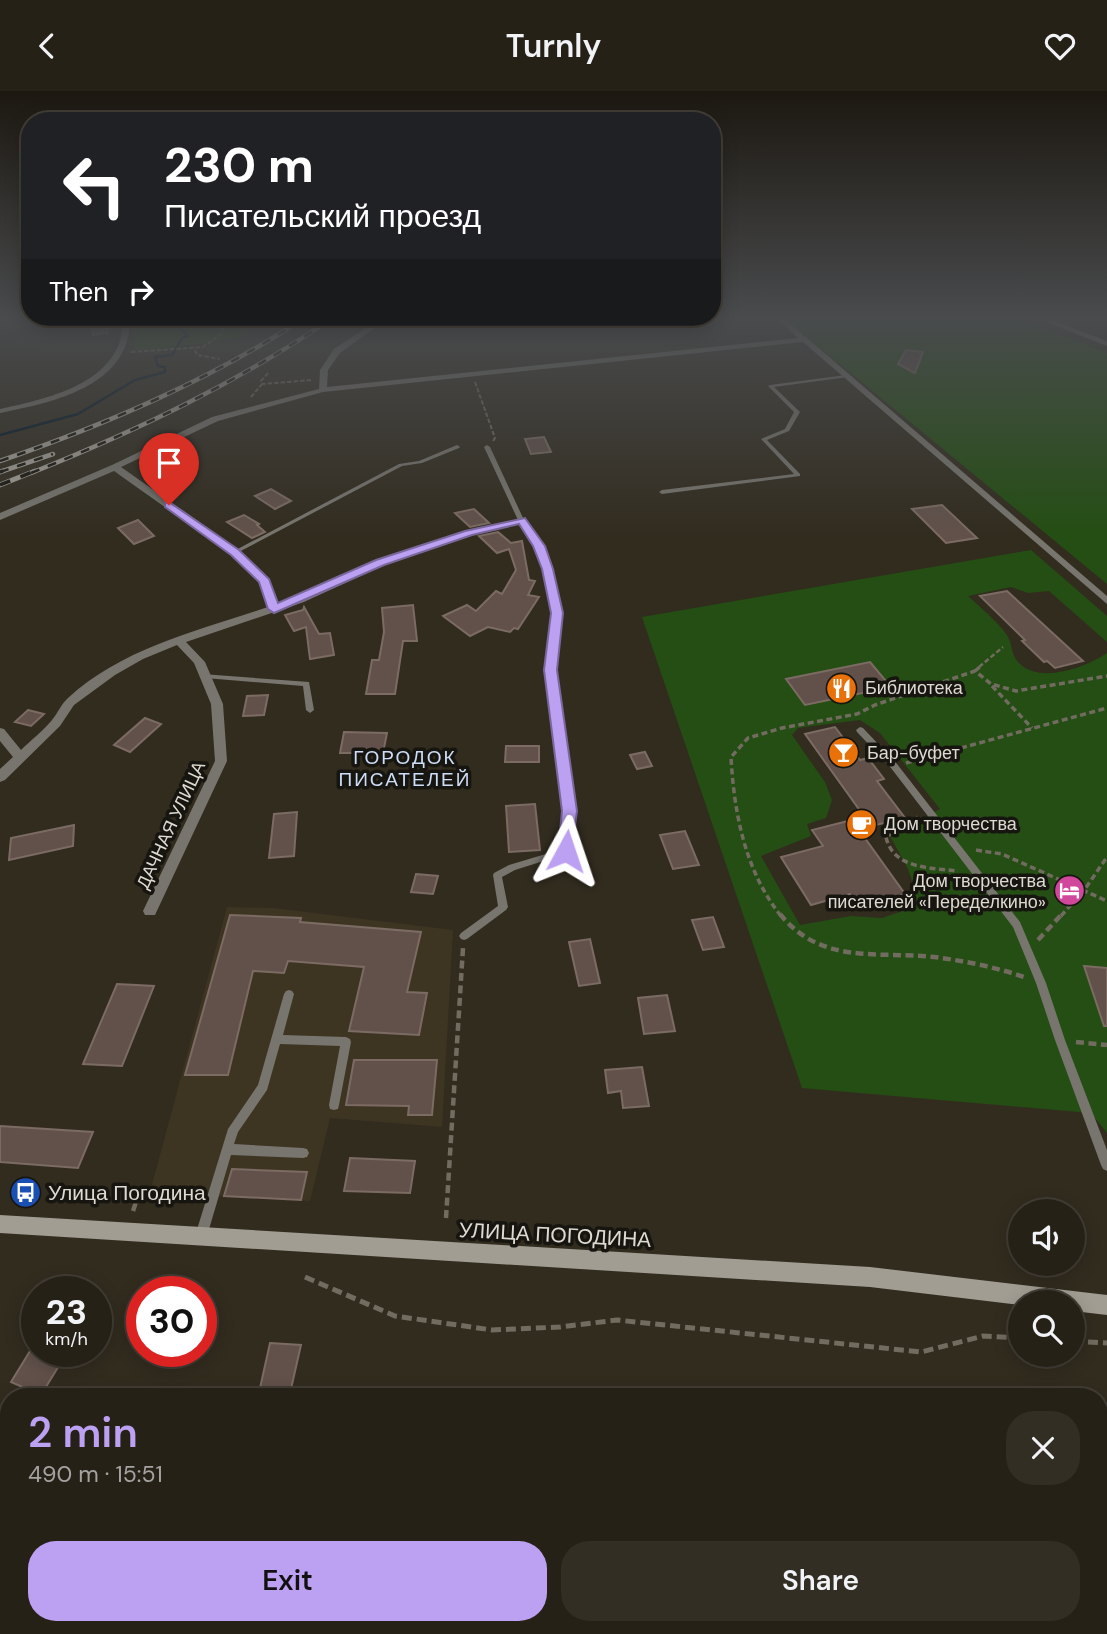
<!DOCTYPE html>
<meta charset="utf-8">
<style>
:root{--surface:#262117;--page:#322e24;--text:#f1f3f6;--muted:#a4a3a1;--line:#423e36;--accent:#bca0f2}
body{margin:0;font-family:"DM Sans",sans-serif;background:var(--page);color:var(--text);height:100vh;display:flex;flex-direction:column;font-size:26px;white-space:nowrap}
*{box-sizing:border-box;margin:0}
p{font-size:23px;color:var(--muted)}
.icon{flex:none;width:38px;height:38px;fill:none;stroke:currentColor;stroke-width:2;stroke-linecap:round;stroke-linejoin:round}
.map{position:relative;flex:1;overflow:hidden}
.drawer{position:absolute;left:0px;top:1297px;width:1108px;height:247px;display:flex;flex-direction:column;background:var(--surface);border-radius:28px 28px 0 0;box-shadow:0 4px 18px #0003,0 0 0 2px var(--line)}
.drawer>*{flex:none}
.hud{position:absolute;left:21px;top:21px;width:700px;height:214px;border-radius:28px;box-shadow:0 4px 18px #0003,0 0 0 2px var(--line);background:#202124;color:#fff;overflow:hidden}
.buttons{position:absolute;left:1008px;top:1108px;display:grid;gap:14px}
.buttons a{display:grid;place-items:center;width:77px;height:77px;border-radius:50%;background:var(--surface);box-shadow:0 4px 18px #0003,0 0 0 2px var(--line);font-size:35px}
.speed{position:absolute;left:21px;top:1185px;display:flex;gap:14px;font-size:35px;font-weight:700;text-align:center}
.speed>*{display:grid;place-content:center;width:91px;height:91px;border-radius:50%;background:var(--surface);box-shadow:0 4px 18px #0003,0 0 0 2px var(--line);line-height:1}
.speed small{font-size:18px;font-weight:400}
.speed .limit{border:10px solid #d22;background:#fff;color:#111}
.pin{position:absolute;display:grid;place-items:center;width:60px;height:60px;color:#fff;margin:-72px -30px;border-radius:50% 50% 50% 0;rotate:-45deg;box-shadow:0 0 7px #0007}
.pin .icon{rotate:45deg}
.me{position:absolute;width:77px;margin:-38px;rotate:5deg;stroke-linejoin:round;filter:drop-shadow(0 0 5px #0008)}
.turn{display:flex;align-items:center;gap:24px;height:147px;padding:0 28px;font-size:32px}
.turn .icon{width:91px;height:91px;stroke-width:2.5}
.turn b{display:block;font-size:49px;line-height:60px}
.then{display:flex;align-items:center;height:66px;padding:0 28px;background:#0003;gap:14px;font-size:26px}
.round{display:grid;place-items:center;flex:none;width:74px;height:74px;border-radius:28px;background:var(--page)}
.overview{display:flex;align-items:center;justify-content:space-between;height:119px;padding:0 28px}
h1{font-size:42px;font-weight:600;line-height:52px;color:var(--accent)}
.action{display:flex;gap:14px;margin-top:auto;padding:14px 28px}
.action a{flex:1;height:80px;border-radius:28px;background:var(--accent);color:#111;font-size:28px;font-weight:600;line-height:80px;text-align:center}
.action a+a{background:var(--page);color:var(--text)}
header{display:flex;justify-content:space-between;align-items:center;height:91px;padding:0 28px;background:var(--surface);font-size:32px;font-weight:600}
.map>svg:first-child{display:block}
.built{fill:#3d3422}
.green{fill:#244e13;fill-rule:evenodd}
.lines{fill:none;stroke-linecap:round;stroke-linejoin:round}
.stream{stroke:#001726;stroke-width:2.5}
.building{fill:#61514a;stroke:#7b6b63;stroke-width:2}
.path-far4{stroke:#716b60;stroke-width:2;stroke-dasharray:4.5 2;stroke-linecap:butt}
.path-far3{stroke:#716b60;stroke-width:2.5;stroke-dasharray:5 2.5;stroke-linecap:butt}
.path-far2{stroke:#716b60;stroke-width:3.5;stroke-dasharray:6 3.5;stroke-linecap:butt}
.path-far1{stroke:#716b60;stroke-width:4.5;stroke-dasharray:8 4.5;stroke-linecap:butt}
.path{stroke:#716b60;stroke-width:5;stroke-dasharray:10 5;stroke-linecap:butt}
.lane{fill:#77756e;fill-rule:evenodd}
.street{fill:#77756e;fill-rule:evenodd}
.secondary{fill:#a19d92;fill-rule:evenodd}
.rail-far1-casing{stroke:#a7a399;stroke-width:4.5}
.rail-casing{stroke:#a7a399;stroke-width:5}
.rail-far1{stroke:#17150f;stroke-width:2.5;stroke-dasharray:9;stroke-linecap:butt}
.rail{stroke:#17150f;stroke-width:3.5;stroke-dasharray:11;stroke-linecap:butt}
.route{fill:#bca0f2;stroke:#7a689d;stroke-width:2}
.labels{text-anchor:middle;stroke-width:7;stroke-linejoin:round;paint-order:stroke}
.poi-label{font-size:18px;fill:#dedad2;stroke:#17150f;text-anchor:start}
.street-label{font-size:18px;fill:#dedad2;stroke:#17150f}
.neighbourhood-label{font-size:19px;letter-spacing:2px;fill:#ceddf7;stroke:#17150f}
.near-poi-label{font-size:21px;fill:#dedad2;stroke:#17150f;text-anchor:start}
.near-street-label{font-size:21px;fill:#dedad2;stroke:#17150f}
</style>
<header><svg class="icon" aria-label="back" viewBox="0 0 24 24"><path d="M15 5l-7 7 7 7"/></svg>Turnly<svg class="icon" aria-label="heart" viewBox="0 0 24 24"><path d="M12 20l-8-8c-3-5 5-10 8-4 3-6 11-1 8 4z"/></svg></header>
<div class="map">
<svg width="1107" height="1543" viewBox="0 0 1107 1543">
<rect width="100%" height="100%" fill="#322c1f"/>
<path class="built" d="M227,816L273,817L453,839L442,1036L330,1027L310,1110L150,1101Z"/>
<g class="green">
<path d="M135,228H273L239,246L170,257L134,258Z"/>
<path d="M785,228H1019L1107,262V493Z"/>
<path d="M1031,459L1107,525V551L1049,500L1028,502L1011,496L968,505C981,517 997,530 1007,544C1013,553 1010,564 1020,573C1041,593 1087,576 1107,562V1042L1091,1022L802,997L642,526ZM860,629L880,642L940,718L890,745L908,778L916,801L906,819L882,827L851,825L800,834L761,765L811,745L807,733L826,727L832,709L825,691L792,644L798,637Z"/>
</g>
<g class="lines">
<path class="stream" d="M0,344L78,323L135,289L165,281V276L158,275L155,266L172,264L182,247L188,245L171,228"/>
</g>
<g class="building">
<path d="M90,228H106L108,242L93,244Z"/>
<path d="M906,259L923,261L915,282L898,273Z"/>
<path d="M544,346L551,361L531,363L525,348Z"/>
<path d="M271,398L291,410L275,418L255,405Z"/>
<path d="M942,414L977,447L946,452L912,418Z"/>
<path d="M474,418L489,432L470,436L455,422Z"/>
<path d="M244,424L259,433L257,434L265,441L252,447L227,431Z"/>
<path d="M138,429L154,445L134,453L118,437Z"/>
<path d="M498,441L511,452L522,450L529,489L535,490L528,504L539,506L518,538L514,537L510,541L488,536L470,545L443,525L467,514L476,520L496,500L502,503L516,479L509,458L497,462L479,445Z"/>
<path d="M1007,500L1083,570L1055,577L1047,570L1044,571L1022,550L1025,549L980,505Z"/>
<path d="M413,514L417,550H403L395,603H366L372,569H379L384,541L382,517Z"/>
<path d="M304,516L319,543L330,542L334,564L310,568L306,536L294,540L285,524L303,519Z"/>
<path d="M870,571L891,596L805,614L786,588Z"/>
<path d="M268,604L264,624L243,625L247,605Z"/>
<path d="M28,619L44,623L31,635L15,631Z"/>
<path d="M145,627L161,633L130,661L114,654Z"/>
<path d="M835,636L860,669L868,667L884,688L877,690L905,727L871,735L805,643Z"/>
<path d="M344,641L387,642L383,662H340Z"/>
<path d="M506,655H539V671H505Z"/>
<path d="M645,661L652,675L637,678L630,664Z"/>
<path d="M535,713L540,759L509,761L506,715Z"/>
<path d="M297,721L294,765L269,767L274,723Z"/>
<path d="M852,729L905,803L858,816L850,803L811,814L781,766L823,755L812,739Z"/>
<path d="M74,734L73,755L9,769L11,747Z"/>
<path d="M685,740L699,774L673,778L660,744Z"/>
<path d="M416,783L438,785L433,803L411,801Z"/>
<path d="M230,824L301,827L300,831L421,841L407,901L427,902L419,944L349,940L364,876L288,870L284,882L253,880L228,984H185Z"/>
<path d="M713,826L724,856L703,859L692,829Z"/>
<path d="M590,848L600,892L579,895L569,851Z"/>
<path d="M1084,875L1107,877V935H1104Z"/>
<path d="M117,893L154,895L122,975L83,973Z"/>
<path d="M667,904L675,940L644,943L638,907Z"/>
<path d="M354,969H437L432,1024H408L409,1015L346,1014Z"/>
<path d="M642,976L649,1015L623,1017L621,1000L608,1002L605,979Z"/>
<path d="M0,1035L93,1041L78,1077L0,1071Z"/>
<path d="M350,1067L415,1070L410,1102L344,1100Z"/>
<path d="M232,1078L307,1081L301,1109L224,1105Z"/>
<path d="M270,1252L301,1254L291,1298L260,1297Z"/>
<path d="M30,1260H68L41,1304L11,1291Z"/>
</g>
<g class="lines">
<g class="path-far4">
<path d="M195,259L197,264L220,268"/>
<path d="M131,261L203,256L220,244L225,228"/>
<path d="M268,282L261,290L262,293L312,289"/>
<path d="M475,291L495,347L493,350"/>
<path d="M251,306L262,293"/>
</g>
<path class="path-far3" d="M979,576L1003,556"/>
<g class="path-far2">
<path d="M975,580L981,575"/>
<path d="M992,595L1032,637"/>
<path d="M906,672L1107,617"/>
<path d="M918,726L886,746C893,778 931,777 958,780"/>
<path d="M976,759L1002,763L1107,810"/>
<path d="M781,825C745,780 734,722 731,666L748,647L782,637L857,623L875,614L975,580L991,593L1016,600L1107,585"/>
<path d="M1061,825L1085,798L1107,766"/>
</g>
<g class="path-far1">
<path d="M780,823C821,874 876,860 934,866C965,870 995,876 1024,886"/>
<path d="M1038,849L1062,823"/>
<path d="M1076,951L1107,954"/>
<path d="M133,1120L136,1111"/>
<path d="M446,1127L463,857"/>
</g>
<g class="path">
<path d="M305,1186L395,1225L492,1239L560,1236L617,1229L921,1261L983,1245L1020,1247"/>
<path d="M1073,1250L1107,1252"/>
</g>
<g class="lane">
<path d="M846,284L848,285V286L774,296L800,321L789,340L767,349L800,383V385L662,403L659,401L662,399L794,383L761,348L785,338L794,321L768,295L770,294Z"/>
<path d="M457,354L460,356L459,357L422,372L402,375L237,462L232,461L399,373L419,370Z"/>
<path d="M487,354L490,356L524,429L523,430L518,429L484,356Z"/>
<path d="M202,583L309,591L314,619L310,622L306,619L303,595L205,587H202Z"/>
<path d="M860,636L863,637L897,673L1020,831L1046,892L1065,949L1107,1059V1080L1103,1078L1101,1074L1055,949L1036,892L1013,836L891,677L857,641L856,639Z"/>
<path d="M566,757L570,760L569,762L515,779L502,786L508,816L506,819L467,848L464,849L461,848L459,845L461,842L498,815L493,784L494,782L509,774Z"/>
<path d="M289,899L292,900L294,903L283,944L346,946L350,948L351,951L339,1014L338,1018L334,1019L330,1018L329,1014L340,955L280,953L267,999L238,1041L234,1053L303,1057L307,1058L309,1062L307,1066L303,1067L231,1064L207,1145L205,1149L201,1151L197,1149L195,1145L228,1038L258,994L284,903L286,900Z"/>
</g>
<g class="street">
<path d="M122,228H130C129,235 129,244 127,250C112,300 44,313 0,322V318C41,309 105,296 120,250C122,244 122,235 122,228Z"/>
<path d="M379,228H387L340,262L328,279L327,296L798,247L777,228H785L1107,505V513L803,251L323,301L218,330L121,376L239,459L268,488L278,513L376,470L466,440L524,427L544,455L553,478L562,522L557,579L577,720L573,760L566,765L559,760L563,720L545,579L552,522L543,478L534,455L519,433L472,444L384,474L304,511L186,551L205,571L223,613L227,670L155,824H145L143,820L215,670L211,613L194,572L177,554L143,568L115,584L74,614L60,635L5,689L0,691V678L13,666L0,650V637L4,638L21,659C31,649 43,640 52,629C58,622 61,613 68,607C124,556 198,540 268,516L259,491L231,463L114,380L0,429V422L112,374L212,326L319,298L320,279L334,258Z"/>
<path d="M1039,228H1049L1107,250V255Z"/>
</g>
<path class="secondary" d="M0,1124L870,1176L1107,1204V1224L1073,1220V1211H1020V1214L870,1196L0,1142Z"/>
<defs>
<g id="rail-far1">
<path d="M0,370C107,333 208,290 303,228"/>
<path d="M0,381L53,363"/>
<path d="M31,382C136,340 237,292 331,228"/>
</g>
<g id="rail">
<path d="M0,381L3,380"/>
<path d="M0,394L35,380"/>
</g>
</defs>
<use href="#rail-far1" class="rail-far1-casing"/>
<use href="#rail" class="rail-casing"/>
<use href="#rail-far1" class="rail-far1"/>
<use href="#rail" class="rail"/>
</g>
<linearGradient id="sky" x2="0" y2="1"><stop stop-color="#1c1811"/><stop offset="0.51" stop-color="#494b4d"/><stop offset="1" stop-color="#494b4d" stop-opacity="0"/></linearGradient>
<rect width="1107" height="444" fill="url(#sky)"/>
<path class="route" d="M169,411L239,459L269,488L278,512L376,469L465,440L525,427L545,455L553,478L563,522L557,579L577,720L571,764H560L558,760L562,720L544,579L551,522L542,478L533,455L519,433L472,444L384,474L274,522L268,518L259,491L231,464L165,416V412Z"/>
<defs>
<symbol id="restaurant-disc" viewBox="-11 -11 22 22"><circle r="9.5" fill="#e8710a" stroke="#17150f"/><path d="M-5-6h1v4h1v-4h1v4h1v-4h1v5L-1.5 .5V6h-2V.5L-5-1ZM5-6V6H3V1.5H1.5Q1.5-4 5-6Z" fill="#fff"/></symbol>
<symbol id="bar-disc" viewBox="-11 -11 22 22"><circle r="9.5" fill="#e8710a" stroke="#17150f"/><path d="M-6-5H6L.8 .8V4.5H3.5V6h-7V4.5H-.8V.8Z" fill="#fff"/></symbol>
<symbol id="cafe-disc" viewBox="-11 -11 22 22"><circle r="9.5" fill="#e8710a" stroke="#17150f"/><path d="M-5.5-4.5H6V0H3Q3 3.5 0 3.5H-2.5Q-5.5 3.5-5.5 0ZM3-3.2v2h1.7v-2ZM-6 4.5H4V6H-6Z" fill="#fff"/></symbol>
<symbol id="hotel-disc" viewBox="-11 -11 22 22"><circle r="9.5" fill="#d1479c" stroke="#17150f"/><path d="M-6-4.5h1.5V1H6V5H4.5V3h-9V5H-6ZM-4 0a1.8 1.8 0 1 1 3.6 0ZM.5 0V-2.5h3Q6-2.5 6 0Z" fill="#fff"/></symbol>
<symbol id="bus-disc" viewBox="-11 -11 22 22"><circle r="9.5" fill="#1a4fb4" stroke="#17150f"/><path d="M-5-6H5V4H4V6H2V4H-2V6H-4V4H-5ZM-3.5-4V0h7V-4ZM-3.5 1.2v1.5H-2V1.2ZM2 1.2v1.5H3.5V1.2Z" fill="#fff"/></symbol>
</defs>
<g fill-rule="evenodd">
<use href="#restaurant-disc" x="824" y="580" width="35" height="35"/>
<use href="#bar-disc" x="826" y="644" width="35" height="35"/>
<use href="#cafe-disc" x="844" y="716" width="35" height="35"/>
<use href="#hotel-disc" x="1052" y="782" width="35" height="35"/>
<use href="#bus-disc" x="8" y="1084" width="35" height="35"/>
</g>
<g class="labels">
<g class="poi-label">
<text x="865" y="603">Библиотека</text>
<text x="867" y="668">Бар-буфет</text>
<text x="884" y="739">Дом творчества</text>
<text x="1046" y="796" text-anchor="end">Дом творчества<tspan x="1046" dy="21">писателей «Переделкино»</tspan></text>
</g>
<g class="street-label">
<text transform="translate(171 734) rotate(-65)" y="6">ДАЧНАЯ УЛИЦА</text>
</g>
<g class="neighbourhood-label">
<text x="405" y="673">ГОРОДОК<tspan x="405" dy="22">ПИСАТЕЛЕЙ</tspan></text>
</g>
<g class="near-poi-label">
<text x="48" y="1109">Улица Погодина</text>
</g>
<g class="near-street-label">
<text transform="translate(555 1144) rotate(3)" y="7">УЛИЦА ПОГОДИНА</text>
</g>
</g>
</svg>
<div class="buttons">
<a><svg class="icon" aria-label="sound" viewBox="0 0 24 24"><path d="M4 9h4l5-4v14l-5-4H4zM17 9q2 3 0 6"/></svg></a>
<a><svg class="icon" aria-label="search" viewBox="0 0 24 24"><circle cx="10" cy="10" r="6"/><path d="M15 15l6 6"/></svg></a>
</div>
<div class="speed"><div>23<small>km/h</small></div><div class="limit">30</div></div>
<div class="pin" style="left:169px;top:414px;background:#d93025"><svg class="icon" aria-label="arrive" viewBox="0 0 24 24"><path d="M6 21V4h12l-3 4 3 4H6"/></svg></div>
<svg class="me" style="left:566px;top:760px" viewBox="-20 -20 40 40"><path d="M0-17L14 15 0 8-14 15z" fill="#bca0f2" stroke="#fff" stroke-width="4"/></svg>
<div class="hud">
<div class="turn"><svg class="icon" aria-label="left" viewBox="0 0 24 24"><path d="M17 20v-9H6M10 6l-5 5 5 5"/></svg><div><b>230 m</b>Писательский проезд</div></div>
<div class="then">Then<svg class="icon" aria-label="right" viewBox="0 0 24 24"><path d="M7 20v-9h11M14 6l5 5-5 5"/></svg></div>
</div>
<section class="drawer">
<div class="overview"><div><h1>2 min</h1><p>490 m · 15:51</p></div><a class="round"><svg class="icon" aria-label="close" viewBox="0 0 24 24"><path d="M6 6l12 12M18 6L6 18"/></svg></a></div>
<div class="action"><a>Exit</a><a>Share</a></div>
</section>
</div>
